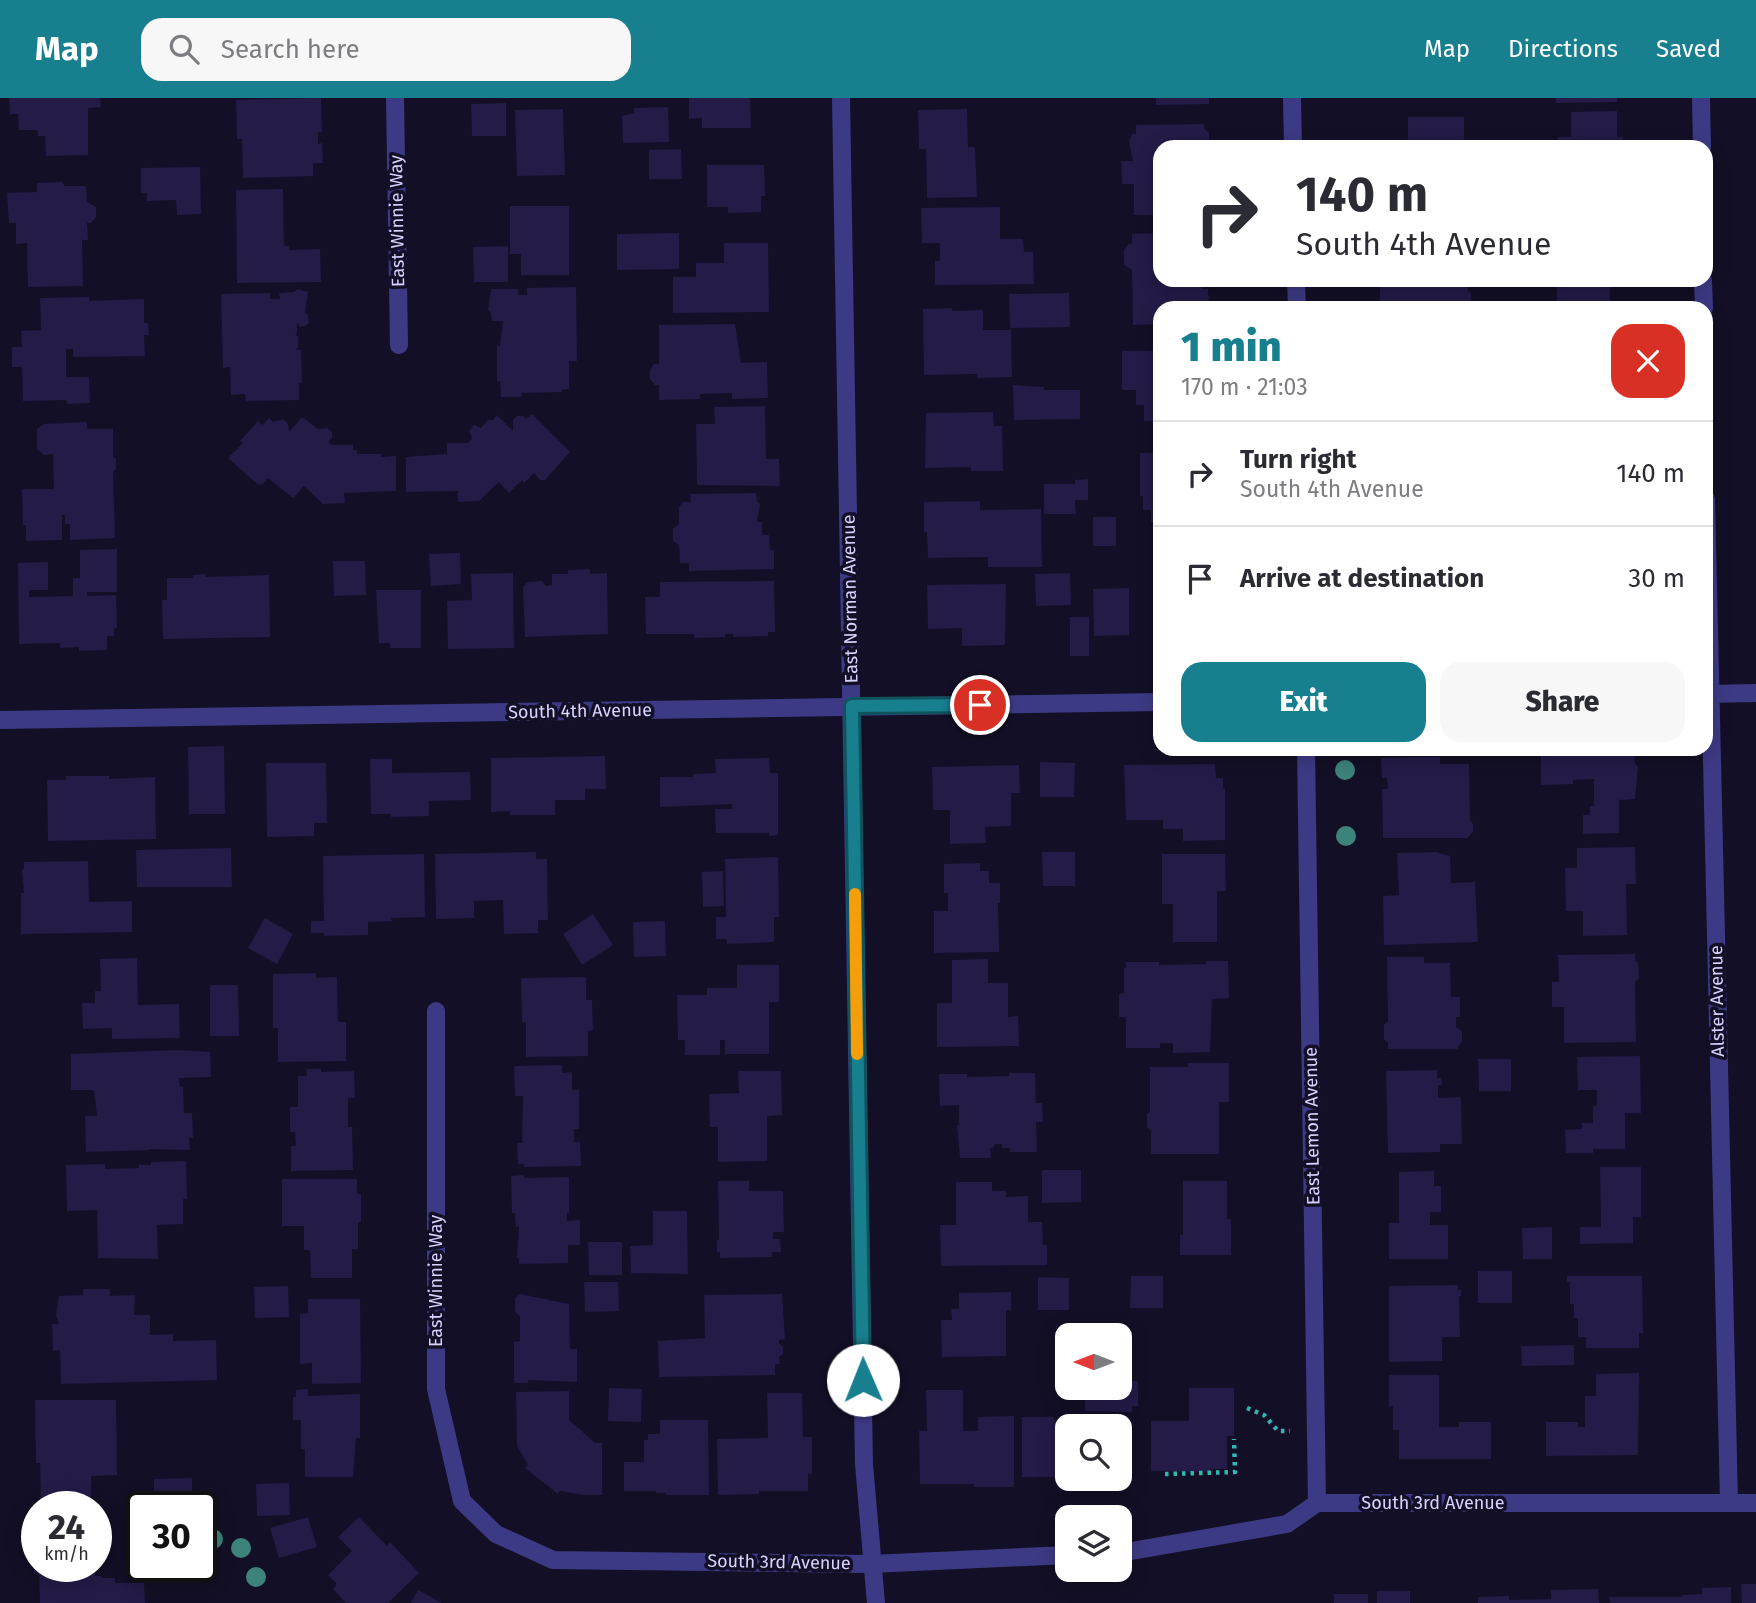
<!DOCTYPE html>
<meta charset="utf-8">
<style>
:root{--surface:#fff;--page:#f7f7f7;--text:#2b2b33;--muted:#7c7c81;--line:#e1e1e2;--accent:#187f8f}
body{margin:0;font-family:"Fira Sans",sans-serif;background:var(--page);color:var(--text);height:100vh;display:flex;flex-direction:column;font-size:26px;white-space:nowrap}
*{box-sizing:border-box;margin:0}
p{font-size:23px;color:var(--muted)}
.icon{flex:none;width:38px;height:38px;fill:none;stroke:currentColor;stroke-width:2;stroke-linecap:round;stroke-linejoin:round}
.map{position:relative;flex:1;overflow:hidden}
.side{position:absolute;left:1153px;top:203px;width:560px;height:455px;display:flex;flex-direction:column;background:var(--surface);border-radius:21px;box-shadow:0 4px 18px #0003}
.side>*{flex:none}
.banner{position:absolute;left:1153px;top:42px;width:560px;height:147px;border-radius:21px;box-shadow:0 4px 18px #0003;background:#fff;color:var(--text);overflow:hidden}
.needle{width:46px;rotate:270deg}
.controls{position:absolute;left:1055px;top:1225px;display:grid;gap:14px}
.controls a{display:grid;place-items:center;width:77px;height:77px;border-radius:14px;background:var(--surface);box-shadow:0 4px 18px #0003;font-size:35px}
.speed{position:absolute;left:21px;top:1393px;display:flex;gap:14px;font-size:35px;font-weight:700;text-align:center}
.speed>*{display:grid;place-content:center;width:91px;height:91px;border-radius:50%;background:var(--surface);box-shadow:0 4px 18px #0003;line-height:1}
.speed small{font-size:18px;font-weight:400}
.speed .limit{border:4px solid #111;border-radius:10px;background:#fff;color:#111}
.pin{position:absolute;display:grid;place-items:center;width:60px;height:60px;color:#fff;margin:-30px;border:4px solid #fff;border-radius:50%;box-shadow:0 2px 7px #0007}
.me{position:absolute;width:77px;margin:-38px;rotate:359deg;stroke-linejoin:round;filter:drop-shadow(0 0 5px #0008)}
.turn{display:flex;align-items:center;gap:24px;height:147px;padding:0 28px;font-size:32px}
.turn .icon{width:91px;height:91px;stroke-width:2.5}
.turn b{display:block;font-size:49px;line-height:60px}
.round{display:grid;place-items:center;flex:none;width:74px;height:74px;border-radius:21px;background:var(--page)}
.headline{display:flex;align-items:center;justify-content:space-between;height:119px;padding:0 28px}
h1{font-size:42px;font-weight:800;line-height:52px;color:var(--accent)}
.primary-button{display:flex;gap:14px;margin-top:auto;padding:14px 28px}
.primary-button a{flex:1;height:80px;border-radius:21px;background:var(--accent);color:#fff;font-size:28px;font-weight:800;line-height:80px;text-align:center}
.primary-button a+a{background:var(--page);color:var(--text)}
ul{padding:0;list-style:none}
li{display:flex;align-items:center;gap:21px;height:105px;padding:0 28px;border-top:2px solid var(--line)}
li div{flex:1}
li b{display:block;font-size:26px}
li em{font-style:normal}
header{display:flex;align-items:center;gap:42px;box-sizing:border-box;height:98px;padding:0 35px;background:var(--accent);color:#fff}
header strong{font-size:33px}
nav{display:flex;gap:38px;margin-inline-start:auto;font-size:24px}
.search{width:490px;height:63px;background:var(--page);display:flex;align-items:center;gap:18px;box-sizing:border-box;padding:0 24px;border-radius:21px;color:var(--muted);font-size:26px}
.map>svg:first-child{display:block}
.building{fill:#241b47}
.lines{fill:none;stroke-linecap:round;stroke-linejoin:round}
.path{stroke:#2fb8b0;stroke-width:4.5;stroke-dasharray:3.5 5;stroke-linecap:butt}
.street{stroke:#3d3a85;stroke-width:18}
.tree{fill:#3d827b}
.route-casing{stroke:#10535d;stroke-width:18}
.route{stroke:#187f8f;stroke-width:12}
.slow{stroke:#f59e0b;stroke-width:12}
.labels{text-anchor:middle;stroke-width:7;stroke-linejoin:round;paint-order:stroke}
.street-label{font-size:18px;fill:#d9d4ff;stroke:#130f26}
</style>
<header>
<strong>Map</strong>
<div class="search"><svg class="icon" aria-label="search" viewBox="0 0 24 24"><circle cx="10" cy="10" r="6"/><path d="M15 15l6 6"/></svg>Search here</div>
<nav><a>Map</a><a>Directions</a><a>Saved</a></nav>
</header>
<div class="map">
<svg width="1756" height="1505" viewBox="0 0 1756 1505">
<rect width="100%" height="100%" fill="#130f26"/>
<g class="building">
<path d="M9,0H100L101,9L88,10V57L46,58L45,38H38L37,32H19L18,16H10Z"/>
<path d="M321,0L322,34H318V46L322,45L323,65H313V78L243,80L242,41H237L236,2Z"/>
<path d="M689,0H750L751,30H702V20L689,21Z"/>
<path d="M1156,0H1209V6L1156,7Z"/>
<path d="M1556,0H1617V4L1556,5Z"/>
<path d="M506,5V38H472L471,6Z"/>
<path d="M668,9L669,44L623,45L622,18L634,15V10Z"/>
<path d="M563,11L565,77L517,78L515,12Z"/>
<path d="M967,11L968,49H975L977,99L927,100L926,51H919L918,12Z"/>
<path d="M1617,13V39H1623V49H1558V39H1571V14Z"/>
<rect x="1408" y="19" width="56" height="30"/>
<path d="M1204,26V31L1209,34V48L1207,49H1160V117H1134V86H1122L1121,63H1133L1129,43L1132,36H1136V27Z"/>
<path d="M681,51L682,81H649V52Z"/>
<path d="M707,67H764L765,98H761V114L728,115V109H707Z"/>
<path d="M200,69L201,116L177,117L176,102L147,103V95H141V70Z"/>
<path d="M63,84L64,88H86L87,104L96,109V119L91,125H87L88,142H82L83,188L28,189L27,145L16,146V125H9L7,95L37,94V85Z"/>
<path d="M283,91L284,148H289V152L320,151L321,184L237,185L236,92Z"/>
<path d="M510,108H569V177H521V156H510Z"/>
<path d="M1000,109V141H1023L1024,154H1033L1034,186L935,187V163H940V145H922L921,110Z"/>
<path d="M1157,133H1160V182H1202V191H1208L1209,210H1160V226L1133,227L1132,172L1124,167V152L1129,146H1132V136L1157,135Z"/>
<path d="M679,135V171L617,172V136Z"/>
<path d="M724,145H768L769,214L673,215V179H696V165H724Z"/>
<path d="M508,148V184H474L473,149Z"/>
<path d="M1401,182H1467L1468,193L1471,195V210H1380V185H1401Z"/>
<path d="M1557,182H1620V189H1610V210H1557Z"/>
<path d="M576,189L577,263H569V291L562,292V294L521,295L522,299H501L500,283H497V248H500L503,223H492L491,215L488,212L491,191H518V197H527V190Z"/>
<path d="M298,191L308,194L305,215L308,217L309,225L305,228L299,229V226H297V235H295L298,239V250L295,252H301L302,285H299V302L246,303L245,296L231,297L230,269L223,270L221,196L270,195V201H280L279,195L294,194Z"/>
<path d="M1069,195L1070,229L1010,230L1009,196Z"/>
<path d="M89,199V203L144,201V225H148L149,237H144L145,258L73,259V251H66V279H89L90,305L67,306L66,302L23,303L22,269H12V249H22L21,233L41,232L40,200Z"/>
<path d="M952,210V213L983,212V232H1011L1012,279L977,280V276L924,277L923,211Z"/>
<path d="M735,226L741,265L767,264L768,300L732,301V295L700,296V301L659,302V287H655L650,281V272L654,266H659V227Z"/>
<path d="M1122,253H1160V323H1144V307H1136V292H1122Z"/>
<path d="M1013,287L1044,289V292H1080V321L1014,322Z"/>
<path d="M765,308L766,361H779L780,388L697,387L696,326H715L714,309Z"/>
<path d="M993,314L994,328H1002L1003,373H971V369L925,370L926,315Z"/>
<path d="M532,316L570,354L545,382H540L534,375L524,385L522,382L509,395L499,384L479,403L458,404V393L406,394V359L447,356V345H468L472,340L469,333L474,327L481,330L488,322H493L497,317L513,333V322L517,318H523L526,321Z"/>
<path d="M302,319L318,331L327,330L332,334V340L328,344L332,347H353V352H357V356H381V359L396,358V393L344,395L345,405L323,406L304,388L293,400L268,380L262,387L257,386L228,360L243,345L240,343L258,323L262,327L269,320L273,324L283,321L288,326L289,334Z"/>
<path d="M87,324V331H113V359L116,361V371L113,374L115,440L70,442V426H65V417H62V442L26,443V427H23L22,391H54L53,356L44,357L37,351V331L44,326Z"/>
<path d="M1140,355H1160V424H1151V412H1143V398H1140Z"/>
<path d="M1088,381V402H1075L1076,416H1044V386H1075V382Z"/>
<path d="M756,395L757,403L760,406L757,424H762V437H769L770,452H774V471L689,473V465H680L679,447L673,443V431L679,426V409L683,404H691L690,396Z"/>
<path d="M980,403V412L1041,411L1042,469H988V459L928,460L927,434H924V404Z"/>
<rect x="1093" y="419" width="23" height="29"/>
<path d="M117,451V494H87V498L116,497L117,530H114V538H107V552L79,553V549L60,550V545L19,546L18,465L48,464V492H29V499L73,498V480H80V452Z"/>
<path d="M460,455L461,486L431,488L429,456Z"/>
<path d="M333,463H365L366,497L334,498Z"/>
<path d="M590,471V476L607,475L608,536L525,539L523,489L528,484L542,483L546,488L552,487V476H568V472Z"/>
<path d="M513,475L514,550L448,551L447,503L472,502L471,476Z"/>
<path d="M1070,475L1071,507L1036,508L1035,476Z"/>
<path d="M206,476V479L269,477L270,539L163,541L162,502H167V480H193V477Z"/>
<path d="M774,483L775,534H768V538L733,539V536H725V539L694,540V536H646L645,499H660V484Z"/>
<path d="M1006,486L1005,547L962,548V530L928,531L927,487Z"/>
<path d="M1129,490V537L1094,538L1093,491Z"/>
<path d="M376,492H421V550H390V545H379Z"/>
<rect x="1070" y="519" width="19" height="39"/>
<path d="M224,648L225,716H189L188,649Z"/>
<path d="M1541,651H1634L1635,666L1638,668L1635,701L1619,702V735L1583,736V717H1590V708H1594V681L1573,682V686L1541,687Z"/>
<path d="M605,658L606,691H585V702H555V717H510V713L491,714V660Z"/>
<path d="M1440,659V666H1469L1470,722L1473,726V734L1467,740H1383L1382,691H1388L1387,680H1382L1381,660Z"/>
<path d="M769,660L770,675H778V737L769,738V735H716L715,711H732V706L660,709V679H693V676L716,675L715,661Z"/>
<path d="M370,661H392V675L470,674L471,702L429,703V718L391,719V716H371Z"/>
<path d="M1040,664L1075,665L1074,699H1040Z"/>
<path d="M266,665H326L327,725H314V738L267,739Z"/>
<path d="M1215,666L1216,680H1223V691H1225V742L1183,743V731H1163V722H1126L1124,667Z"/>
<path d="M1019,667L1020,695H1011V728L985,729L986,745L950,746V712H933L932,669Z"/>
<path d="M66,678H109V681L155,679L156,741L48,743L47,682H66Z"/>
<path d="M1635,749L1636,786H1626L1627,837L1583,838V813H1566L1565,770H1577V750Z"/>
<path d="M231,750L232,789H137L136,752Z"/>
<path d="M536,754V761H547L548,822H538V835L504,836L503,802L474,803V820L436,821L435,756Z"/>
<path d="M1042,754H1075V788H1043Z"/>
<path d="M1436,754L1450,758L1451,785L1475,784L1478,844L1384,847L1383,798L1399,797L1397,755Z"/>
<path d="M424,756L425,819L391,820L392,823L368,824V837L324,838V835H311V823H324L323,758Z"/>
<path d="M1162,756H1225L1226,793H1217V844H1173V806H1162Z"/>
<path d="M778,759L779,819H774V844L727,846V841H716V819H726L725,761Z"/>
<path d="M88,763L89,804L132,803V834L21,836V795H24L22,771H24V764Z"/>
<path d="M980,765V773H989V785H1000V805H998L999,854L934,855V813H948V795H944V766Z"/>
<path d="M723,773L724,808L703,809L702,774Z"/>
<path d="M593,816L613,847L582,867L563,836Z"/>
<path d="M265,820L293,836L277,866L248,850Z"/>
<path d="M665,823L666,858L634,859L633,824Z"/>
<path d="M1635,856V863L1638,865L1639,880L1635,884L1636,944L1564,945V909H1552V884H1559L1558,857Z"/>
<path d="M1387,859H1424V865H1450L1451,899H1460V919H1456V929L1462,933V943L1457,951H1388V944L1384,941V927L1388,924Z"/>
<path d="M137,860L138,907L179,906L180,940L112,941V930L83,931L82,905H95V893H101L100,861Z"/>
<path d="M988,861V885H1008V919L1018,918L1019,948L937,949V905H952V862Z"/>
<path d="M1206,863H1228L1229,900L1212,901L1210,954L1173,955V945H1160V950H1126V919H1119V896L1124,895V870H1126V864H1159V867L1206,866Z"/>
<path d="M737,867H779V904H769V956H725V942H720V957H685V942H678L677,897H707V890H737Z"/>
<path d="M316,875V880L337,879L338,924H346V963L278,964V930H273V876Z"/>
<path d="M586,879V902H592L593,932L588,933V958L526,959V924H522L521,880Z"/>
<path d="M210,887H238L239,938H210Z"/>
<path d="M177,952L210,954L211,979L179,980L180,989H183L184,1015H192L193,1040H189L190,1052L149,1051L150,1052L86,1054L85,1018H97L94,992H71V956Z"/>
<path d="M1640,958L1641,1015H1625V1051H1593V1055H1566L1565,1032L1582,1031V1025H1593V1008H1597V992H1578L1577,959Z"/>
<path d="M1478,961H1511V993H1479Z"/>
<path d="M1188,965H1229V1004H1219V1056H1151V1032L1147,1029V1016L1150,1014V969H1188Z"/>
<path d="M562,967V975L572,974V992H579V1031H574V1044H580L581,1068L524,1069V1066H518L517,1045H522L523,998H515L514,968Z"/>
<path d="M306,971H321V974L354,973L355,1000H348V1029H352L353,1072L291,1073V1048H296L295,1034H290V1009H298V978H307Z"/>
<path d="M1437,972V980H1441L1442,987H1438V1000L1461,999L1462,1046H1440V1054L1388,1055L1386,973Z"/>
<path d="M738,973H781L782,1017L767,1018V1063L718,1064V1029H710L709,996L739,995Z"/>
<path d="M1009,975H1035L1036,1005H1042L1043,1024H1036L1037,1054H1010V1050H1002V1046H995L993,1050H990L991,1060H960L957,1027H959V1007L940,1008L939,976H967V979L1009,978Z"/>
<path d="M186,1063L187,1101H183V1126L157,1127L158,1161L98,1160L97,1112L67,1113L66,1067L105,1066V1071L139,1070V1067H151V1064Z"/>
<path d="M1600,1069H1641V1119H1633V1145L1580,1146V1129H1601Z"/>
<path d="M1042,1072H1081V1104L1042,1105Z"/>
<path d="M1434,1073V1088H1441V1114H1430V1127H1448V1161H1389V1125H1399V1074Z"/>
<path d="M524,1077V1080L569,1079V1115H567V1123L580,1122V1147H568V1165L519,1166V1160H517L519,1129H516L515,1115H512L511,1078Z"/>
<path d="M282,1081H357V1096H361V1124H358V1151H352V1180H311L310,1152H304V1128H282Z"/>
<path d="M718,1083H749V1093H783L784,1134H773V1141H780L781,1154H772V1159L720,1160V1154H717V1142H719Z"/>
<path d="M1183,1083H1227V1121H1231V1157H1180V1137H1183Z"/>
<path d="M956,1084H992V1093H1006V1099L1028,1098V1124H1042L1043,1147H1047V1167L941,1168L940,1127H956Z"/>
<path d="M653,1113H687L688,1176L631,1175L630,1148L653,1147Z"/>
<path d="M1552,1129V1161H1523L1522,1130Z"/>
<path d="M588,1144H622V1177H589Z"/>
<rect x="1478" y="1173" width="34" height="32"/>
<path d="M1131,1178H1163V1210H1130Z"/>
<path d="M1567,1178H1642L1643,1235H1639V1250H1586V1239H1578V1220H1574V1206H1570V1184H1567Z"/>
<path d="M1038,1179L1069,1180V1212H1038Z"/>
<path d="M584,1184H618L619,1213L585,1214Z"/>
<path d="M1458,1187V1192H1461V1198H1459L1460,1239H1442V1263L1389,1264V1188Z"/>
<path d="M288,1188L289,1219L255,1220L254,1189Z"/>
<path d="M83,1191H110V1198L135,1197L134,1217H150V1237L173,1236V1243L216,1242L217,1282L61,1286L60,1252L53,1253L52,1226H59L56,1217L59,1198L83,1197Z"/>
<path d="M1011,1194V1212H1006V1258L942,1259L941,1222H952L951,1211H959V1195Z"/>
<path d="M520,1196L569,1206L570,1251H577V1284L528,1282V1285H514V1244L520,1243V1218L515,1214V1201Z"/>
<path d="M782,1196L785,1241L779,1242V1245L783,1249V1256L779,1259L780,1266H775V1277L659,1279L658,1243L705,1240L704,1197Z"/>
<path d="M308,1201H360L361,1285L312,1286V1265L300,1266V1216L308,1215Z"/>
<path d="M1574,1247V1267L1522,1268L1521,1248Z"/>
<path d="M1639,1275L1638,1357L1546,1358V1324H1578V1329H1585V1298H1596V1276Z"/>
<path d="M1389,1277H1439V1329H1459V1324H1491V1361H1399V1332H1393V1308H1389Z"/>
<path d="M1120,1283H1138V1308H1132V1314L1085,1313V1293H1101V1290H1120Z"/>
<path d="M609,1290L642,1291L641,1324L608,1323Z"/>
<path d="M1189,1290H1234V1338H1227V1371H1210V1374L1151,1373V1323H1189Z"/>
<path d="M308,1291V1298L360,1296V1340H356L353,1379H305V1351H301V1322H293V1299H296V1292Z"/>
<path d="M926,1292H963V1333H978V1319L1014,1318V1389H974V1386H920L919,1333H927Z"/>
<path d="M569,1293V1322L595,1345H602V1397H584L560,1393L558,1396L525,1370L528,1367L517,1348L516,1294Z"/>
<path d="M767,1295H802L803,1339H812V1376H808V1393H759V1396L718,1397L717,1341L768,1340Z"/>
<path d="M35,1302H116L117,1377L91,1378V1409H53L52,1402H41L40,1365H36Z"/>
<path d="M1022,1319H1054V1322H1105L1107,1328H1068V1375H1058V1379H1022Z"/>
<path d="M660,1322H708L709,1397H666V1395H656V1393H624V1364H644V1342H648V1336H660Z"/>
<path d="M192,1380V1409H154V1381Z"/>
<path d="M289,1385L290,1417L257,1418L256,1386Z"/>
<path d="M308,1419L317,1449L279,1460L270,1430Z"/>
<path d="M359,1419L387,1448L390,1444L419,1475L388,1505H346L333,1491L337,1486L328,1477L352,1453L338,1439Z"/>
<path d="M142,1429V1465H129L126,1448H129V1441H134V1430Z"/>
<path d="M33,1431H37V1468H84V1474H95V1478H101V1480H115V1485H144L145,1505H40L39,1475L34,1476Z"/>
<path d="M1741,1486H1756V1505H1742Z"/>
<path d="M1731,1489V1505H1610L1609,1499H1682V1497L1702,1496V1490Z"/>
<path d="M1598,1491L1599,1505H1478V1499L1509,1498V1502L1551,1501V1492Z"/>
<path d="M418,1492L442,1505H411Z"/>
<rect x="1377" y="1493" width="33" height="12"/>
<rect x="1334" y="1496" width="34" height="9"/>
</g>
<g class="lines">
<g class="path">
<path d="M1247,1310L1264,1317L1278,1333H1290"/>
<path d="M1165,1376L1235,1374L1234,1341"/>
</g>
<g class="street">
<path d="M395,0L399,247"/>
<path d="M841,0L864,1366L876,1505"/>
<path d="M1292,0L1293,49"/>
<path d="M1701,0L1702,49"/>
<path d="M1296,182L1297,210"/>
<path d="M1703,182L1704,210"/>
<path d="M1706,401L1729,1405"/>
<path d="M1706,596L1756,595"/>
<path d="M0,622L1160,604"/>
<path d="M1306,651L1317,1405"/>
<path d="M436,913V1291L462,1403L496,1436L553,1462L871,1466L1068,1457"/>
<path d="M1120,1455L1287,1426L1317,1405H1756"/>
</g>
</g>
<g class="tree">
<circle cx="1345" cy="672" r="10"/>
<circle cx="1346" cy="738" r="10"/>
<circle cx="213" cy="1441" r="10"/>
<circle cx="241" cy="1450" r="10"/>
<circle cx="256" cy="1479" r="10"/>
</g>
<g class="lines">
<defs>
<path id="route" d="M863,1282L852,608L980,607"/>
</defs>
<use href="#route" class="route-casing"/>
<use href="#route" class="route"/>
<path class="slow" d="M855,796L857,956"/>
</g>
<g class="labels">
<g class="street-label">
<text transform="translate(397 123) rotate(-91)" y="6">East Winnie Way</text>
<text transform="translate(850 501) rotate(-91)" y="6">East Norman Avenue</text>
<text transform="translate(580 613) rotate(-1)" y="6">South 4th Avenue</text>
<text transform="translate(1717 903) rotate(-91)" y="6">Alster Avenue</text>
<text transform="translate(1312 1028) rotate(-91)" y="6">East Lemon Avenue</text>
<text transform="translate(436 1183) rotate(-90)" y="6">East Winnie Way</text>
<text x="1433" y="1411">South 3rd Avenue</text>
<text transform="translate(779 1464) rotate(1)" y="6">South 3rd Avenue</text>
</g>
</g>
</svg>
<div class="controls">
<a><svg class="needle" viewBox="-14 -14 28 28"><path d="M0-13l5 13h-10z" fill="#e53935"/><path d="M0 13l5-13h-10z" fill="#7c7c81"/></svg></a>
<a><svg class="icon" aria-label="search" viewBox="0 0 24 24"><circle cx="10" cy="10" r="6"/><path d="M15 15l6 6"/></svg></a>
<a><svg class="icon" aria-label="layers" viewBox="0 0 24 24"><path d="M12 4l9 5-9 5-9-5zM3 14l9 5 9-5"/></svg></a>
</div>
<div class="speed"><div>24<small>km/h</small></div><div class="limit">30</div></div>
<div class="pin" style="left:980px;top:607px;background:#d93025"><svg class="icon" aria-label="arrive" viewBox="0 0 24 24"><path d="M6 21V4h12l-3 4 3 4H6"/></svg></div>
<svg class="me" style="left:863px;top:1282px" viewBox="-20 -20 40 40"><circle r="19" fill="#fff"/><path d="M0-13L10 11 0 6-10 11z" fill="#187f8f"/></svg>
<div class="banner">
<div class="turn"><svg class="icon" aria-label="right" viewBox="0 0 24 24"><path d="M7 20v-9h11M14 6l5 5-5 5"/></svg><div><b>140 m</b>South 4th Avenue</div></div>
</div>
<section class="side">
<div class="headline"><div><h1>1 min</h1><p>170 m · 21:03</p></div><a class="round" style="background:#d93025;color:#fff"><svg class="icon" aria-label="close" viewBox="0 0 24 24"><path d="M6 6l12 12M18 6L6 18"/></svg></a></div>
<ul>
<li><svg class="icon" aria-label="right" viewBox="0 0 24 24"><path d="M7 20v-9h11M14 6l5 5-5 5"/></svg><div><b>Turn right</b><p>South 4th Avenue</p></div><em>140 m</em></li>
<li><svg class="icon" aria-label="arrive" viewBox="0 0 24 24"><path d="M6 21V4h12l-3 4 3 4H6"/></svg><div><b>Arrive at destination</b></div><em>30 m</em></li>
</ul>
<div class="primary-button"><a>Exit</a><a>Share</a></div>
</section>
</div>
